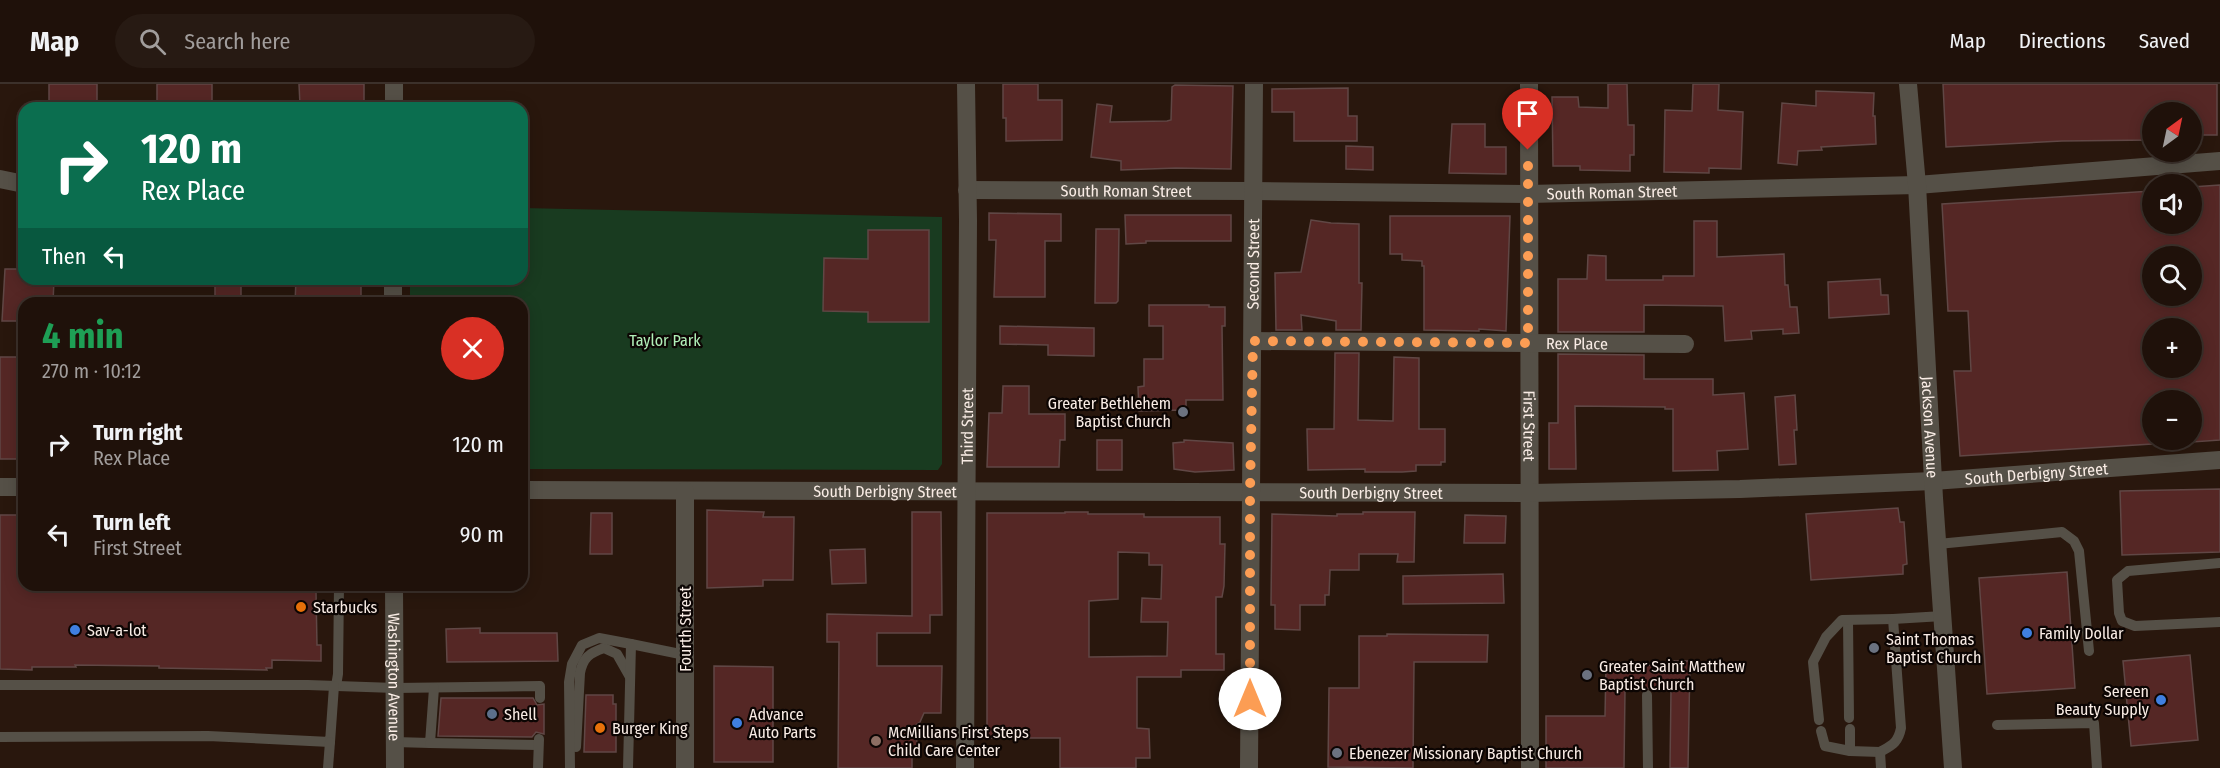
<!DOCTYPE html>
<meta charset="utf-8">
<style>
:root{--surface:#1f110a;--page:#271a13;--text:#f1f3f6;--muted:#a19d9c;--line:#3c312b}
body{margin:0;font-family:"Fira Sans Condensed",sans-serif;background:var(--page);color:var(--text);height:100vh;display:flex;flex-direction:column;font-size:22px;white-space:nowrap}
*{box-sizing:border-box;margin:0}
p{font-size:20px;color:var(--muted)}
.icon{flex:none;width:33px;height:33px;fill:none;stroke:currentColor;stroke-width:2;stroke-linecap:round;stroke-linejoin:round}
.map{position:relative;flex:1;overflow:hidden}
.side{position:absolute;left:18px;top:213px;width:510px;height:294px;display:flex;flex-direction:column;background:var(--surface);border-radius:18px;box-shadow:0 3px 15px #0003,0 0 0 2px var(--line)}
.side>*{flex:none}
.banner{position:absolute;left:18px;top:18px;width:510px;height:183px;border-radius:18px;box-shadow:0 3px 15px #0003,0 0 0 2px var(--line);background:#0b6e4f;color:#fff;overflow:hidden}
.needle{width:39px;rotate:33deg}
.controls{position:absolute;left:2142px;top:18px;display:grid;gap:12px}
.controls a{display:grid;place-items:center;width:60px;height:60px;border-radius:50%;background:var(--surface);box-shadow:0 3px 15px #0003,0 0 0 2px var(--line);font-size:30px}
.pin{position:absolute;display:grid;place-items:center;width:51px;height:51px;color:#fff;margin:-62px -26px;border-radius:50% 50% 50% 0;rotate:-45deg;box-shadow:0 0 6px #0007}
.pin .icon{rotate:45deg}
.me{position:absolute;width:66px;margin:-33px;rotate:0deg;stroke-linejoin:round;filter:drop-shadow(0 0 4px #0008)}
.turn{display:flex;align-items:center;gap:21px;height:126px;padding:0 24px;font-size:27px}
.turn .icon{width:78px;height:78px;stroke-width:2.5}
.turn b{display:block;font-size:42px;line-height:51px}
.then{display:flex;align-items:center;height:57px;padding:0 24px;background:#0003;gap:12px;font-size:22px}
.round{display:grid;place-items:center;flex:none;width:63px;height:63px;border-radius:32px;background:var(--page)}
.headline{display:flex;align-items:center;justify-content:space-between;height:102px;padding:0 24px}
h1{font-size:36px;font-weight:700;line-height:45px;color:#1e9e55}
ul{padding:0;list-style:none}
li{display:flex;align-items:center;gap:18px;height:90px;padding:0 24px}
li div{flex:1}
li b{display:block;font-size:22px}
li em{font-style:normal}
header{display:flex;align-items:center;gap:36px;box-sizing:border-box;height:84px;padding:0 30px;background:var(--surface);border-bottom:2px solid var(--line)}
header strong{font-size:28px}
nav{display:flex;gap:33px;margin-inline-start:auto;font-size:21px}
.search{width:420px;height:54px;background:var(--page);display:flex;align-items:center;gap:15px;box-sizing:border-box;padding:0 21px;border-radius:33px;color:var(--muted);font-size:22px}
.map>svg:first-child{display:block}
.green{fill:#193b20}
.building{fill:#552725;stroke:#604745;stroke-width:1.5;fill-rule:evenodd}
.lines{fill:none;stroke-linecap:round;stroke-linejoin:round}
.service{stroke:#555047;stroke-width:10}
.minor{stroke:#555047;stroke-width:18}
.tertiary{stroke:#555047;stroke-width:18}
.route{stroke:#fc9d54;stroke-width:10;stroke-dasharray:0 18}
.worship-dot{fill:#6b7280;stroke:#0c0503;stroke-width:2}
.food-dot{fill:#e8710a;stroke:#0c0503;stroke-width:2}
.shop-dot{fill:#3f7fe0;stroke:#0c0503;stroke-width:2}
.service-dot{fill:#5c6f8a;stroke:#0c0503;stroke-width:2}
.education-dot{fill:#8d6e63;stroke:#0c0503;stroke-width:2}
.labels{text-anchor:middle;stroke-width:4.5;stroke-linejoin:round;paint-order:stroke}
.street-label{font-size:16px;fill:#f9ece5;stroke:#0c0503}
.park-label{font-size:16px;fill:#b0efb8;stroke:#0c0503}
.poi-label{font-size:16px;fill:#f9ece5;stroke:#0c0503;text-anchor:start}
</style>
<header>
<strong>Map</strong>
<div class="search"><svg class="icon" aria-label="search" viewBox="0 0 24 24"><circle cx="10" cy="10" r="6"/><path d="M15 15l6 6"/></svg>Search here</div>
<nav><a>Map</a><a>Directions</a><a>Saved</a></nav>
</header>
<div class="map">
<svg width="2220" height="684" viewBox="0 0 2220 684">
<rect width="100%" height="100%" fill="#29170d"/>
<path class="green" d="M522,124L942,133V380L938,386L522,385V219H410V195H522Z"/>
<g class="building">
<path d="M49,0H97V19H90V24H49Z"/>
<rect x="157" y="0" width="55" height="24"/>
<path d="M299,0H364V21H300Z"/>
<path d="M1003,0H1038V16H1062V56L1006,57V34H1003Z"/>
<path d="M1608,0H1627L1628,41H1634V71H1630V87L1580,86V82H1553L1552,13H1578L1579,23L1608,24Z"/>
<path d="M1693,0H1719L1718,26L1743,28L1741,85L1709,84V89L1664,88L1665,26L1692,27Z"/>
<path d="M1943,0H2217V51H2192V28H2152V56L2062,57L1946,63Z"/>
<path d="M1175,1L1233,2L1231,85L1176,84L1121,86V77L1091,73L1097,20L1112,22L1110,38L1167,37L1171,36L1172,3Z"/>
<path d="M1348,4V32H1357V57H1294V28H1272V5Z"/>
<path d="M1816,7L1874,9L1873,32H1875L1876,60L1821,63L1822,66L1798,67L1797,81L1778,79L1782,19L1816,22Z"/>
<path d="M1452,40H1485V63H1506V90L1449,89Z"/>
<path d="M1346,62L1373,63V86L1346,85Z"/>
<path d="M2220,101V356L2192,358V316H2152V360L1960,372L1954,287H1971L1968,227H1948L1942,120L2152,107V140H2192V103ZM2152,172H2192V212H2152ZM2152,244H2192V284H2152Z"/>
<path d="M989,129L1061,130V157H1045V213H994L996,156H989Z"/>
<path d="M1125,131H1231V157H1146V159L1126,160Z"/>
<path d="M1390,132H1510L1506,247L1479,245V247L1424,246V182H1422V177L1402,176V170H1390Z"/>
<path d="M1311,136L1331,139L1359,140V199H1362L1361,246H1336V237L1301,231L1302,246H1276L1275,189L1301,188Z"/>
<path d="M1694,137H1717V173L1784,170L1785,201H1788L1790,223H1797L1799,249L1783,250V245L1751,247L1752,255L1725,257L1723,222L1644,221V248H1558V195H1587L1588,171L1606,172V196H1663V192H1694Z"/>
<path d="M1096,145H1119L1118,217L1116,219H1095Z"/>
<path d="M868,146H929V238H868V228L823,227L824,174L868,175Z"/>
<path d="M5,185H24V195H54L53,219H24V237H2Z"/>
<path d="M215,195H241V213L215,212Z"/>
<path d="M296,195H361V219H295Z"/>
<path d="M1880,195L1881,211H1888L1889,230L1829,234L1828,198Z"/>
<path d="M1149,221H1209V223H1225V242H1222L1223,316H1186V326L1139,327L1138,303L1144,302V275H1163V242H1149Z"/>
<path d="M1000,242L1094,244V272L1048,271V261L1000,260Z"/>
<path d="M1335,269H1359L1358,336L1393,337L1394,273L1419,274V345H1445V378H1441V381H1416V387L1402,388H1365V385L1308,386L1307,345H1334Z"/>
<path d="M1558,270L1644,271V295H1713V311L1744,309L1748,365L1717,367L1718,386L1673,387V325H1665V323L1575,322L1576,385H1549V339H1558Z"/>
<rect x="0" y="273" width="24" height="102"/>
<path d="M1003,302H1029V330H1065V356H1060L1059,383H987L989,329H1002Z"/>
<path d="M1795,311L1797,346H1794L1796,380L1779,381L1775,313Z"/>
<rect x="1097" y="356" width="25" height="30"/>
<path d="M1184,356L1233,359L1234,386L1195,388L1174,385L1173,359L1184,358Z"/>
<path d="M2220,405V468L2122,471L2120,407Z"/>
<path d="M1898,424L1900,438H1904L1907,480L1903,481V490L1811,496L1806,430Z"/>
<path d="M707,426L764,428L763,433H794L793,496H763V502L707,504Z"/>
<path d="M912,428H941L942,531H930V549H877V582H942L941,629H924L920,638L910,645L919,661V665L912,672V684H838L839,558H827V530L912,532Z"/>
<path d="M1065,428H1088V430H1144V433H1220V460H1225L1224,502L1222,513H1216V570H1224V586H1181V593H1137V644L1149,645L1150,674H1136V684H1060V654H987V429H1065ZM1118,468L1149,469V481H1162L1161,515L1142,514L1141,538H1168L1167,572L1089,573V517L1118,515Z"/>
<path d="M1363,428H1415L1414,478H1397L1398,470H1359V486H1330L1329,511H1325V521H1300V546L1275,545V521H1271L1272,430L1337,432V430H1363Z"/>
<path d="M591,429H612V470H590Z"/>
<path d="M0,431H24V501H271V506L316,507L317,561H321V577L272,576V584H266L267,586L159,584V582L75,581L76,583H32V586L0,585Z"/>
<path d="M1465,431L1506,432L1505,459H1464Z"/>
<path d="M865,465L866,499L832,500L830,466Z"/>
<path d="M2067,488L2075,604L1987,610L1979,494Z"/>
<path d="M1503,490L1504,519L1403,520V492Z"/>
<path d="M480,544V549H557L558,577L447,578L446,545Z"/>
<path d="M1387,550L1488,551L1487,578H1414L1413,684L1328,683L1329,604H1359V552H1387Z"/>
<path d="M2190,571L2198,656L2131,662L2123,577Z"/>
<path d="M1674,577H1690L1688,684H1670L1671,606H1652L1647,604L1642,606H1625L1624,684H1546V632H1605L1606,582L1670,581H1674Z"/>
<path d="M714,582L773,583V678H714Z"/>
<path d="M586,611H613V620H616V668H584Z"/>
<path d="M441,614H533L537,621L544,620V650L536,648L532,653L438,652Z"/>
</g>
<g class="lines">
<g class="service">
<path d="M1938,460L2062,448L2074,457L2079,467L2089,567"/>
<path d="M2220,479L2128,487L2117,496L2119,529L2122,537L2135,542L2220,538"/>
<path d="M1848,536L1849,634"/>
<path d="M0,601H308L395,604L540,602V614"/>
<path d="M336,602L338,590L339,501"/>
<path d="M1647,611L1648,684"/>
<path d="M1819,636L1813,578L1826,553L1842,536L1893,535"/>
<path d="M1997,641L2094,639L2097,684"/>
<path d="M1850,645V667"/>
<path d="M1821,647L1825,662L1850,667L1880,668"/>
<path d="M0,653L208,652L330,658L334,602"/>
<path d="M395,658L430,659L434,604"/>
<path d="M430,659L538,661"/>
<path d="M576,663L580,589C583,574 589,569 604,564L617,570L630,593"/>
<path d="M328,684L330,658"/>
<path d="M538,684L539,655"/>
<path d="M570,684L569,598L572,580L582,561L599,554L631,560"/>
<path d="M628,684L631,560L685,571"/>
<path d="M1881,684L1880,668C1892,661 1898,659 1901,644L1893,535L1943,532"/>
</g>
<g class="minor">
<path id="s1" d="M1529,0L1530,684"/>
<path d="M394,24V0"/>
<path d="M0,95L24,100"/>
<path id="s2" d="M967,106L1254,107L1528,110L1917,101L2220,77"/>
<path d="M393,195V219"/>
<path id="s3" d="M1253,257L1685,260"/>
<path d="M0,403H24"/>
<path id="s4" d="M522,406L1530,409L1740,405L1933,397L2220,376"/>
<path id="s5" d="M394,501L395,684"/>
<path d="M685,684V407"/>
<path id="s6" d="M965,684L968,136L966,0"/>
<path id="s7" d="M1249,684C1250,456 1253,228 1254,0"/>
</g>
<path class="tertiary" id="s8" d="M1908,0L1917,101L1934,414L1953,684"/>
</g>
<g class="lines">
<path class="route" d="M1250,615V408L1253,257L1528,259V66"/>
</g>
<g class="worship-dot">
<circle cx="1183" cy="328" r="6"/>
<circle cx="1874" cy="564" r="6"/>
<circle cx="1587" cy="591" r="6"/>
<circle cx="1337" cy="669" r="6"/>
</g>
<g class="food-dot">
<circle cx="301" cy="523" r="6"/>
<circle cx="600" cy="644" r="6"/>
</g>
<g class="shop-dot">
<circle cx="75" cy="546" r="6"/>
<circle cx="2027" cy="549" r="6"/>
<circle cx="2161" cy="616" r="6"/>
<circle cx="737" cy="639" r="6"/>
</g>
<circle class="service-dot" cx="492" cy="630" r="6"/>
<circle class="education-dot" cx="876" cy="657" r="6"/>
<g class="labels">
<g class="street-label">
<text dy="6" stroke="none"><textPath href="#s2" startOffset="159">South Roman Street</textPath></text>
<text dy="6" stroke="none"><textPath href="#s2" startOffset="645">South Roman Street</textPath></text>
<text dy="6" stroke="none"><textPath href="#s7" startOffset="504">Second Street</textPath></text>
<text dy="6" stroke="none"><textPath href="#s3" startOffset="324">Rex Place</textPath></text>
<text dy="6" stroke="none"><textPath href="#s6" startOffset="342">Third Street</textPath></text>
<text dy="6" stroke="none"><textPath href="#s1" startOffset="342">First Street</textPath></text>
<text dy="6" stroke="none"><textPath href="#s8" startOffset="344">Jackson Avenue</textPath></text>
<text dy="6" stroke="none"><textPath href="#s4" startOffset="1515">South Derbigny Street</textPath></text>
<text dy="6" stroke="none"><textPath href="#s4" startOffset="363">South Derbigny Street</textPath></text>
<text dy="6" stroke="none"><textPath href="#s4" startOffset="849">South Derbigny Street</textPath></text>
<text transform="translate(685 545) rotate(-90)" y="6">Fourth Street</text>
<text dy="6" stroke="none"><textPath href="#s5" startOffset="92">Washington Avenue</textPath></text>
</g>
<g class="park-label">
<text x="665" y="262">Taylor Park</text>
</g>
<g class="poi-label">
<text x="1171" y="325" text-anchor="end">Greater Bethlehem<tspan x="1171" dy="18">Baptist Church</tspan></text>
<text x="313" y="529">Starbucks</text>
<text x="87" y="552">Sav-a-lot</text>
<text x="2039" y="555">Family Dollar</text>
<text x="1886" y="561">Saint Thomas<tspan x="1886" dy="18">Baptist Church</tspan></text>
<text x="1599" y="588">Greater Saint Matthew<tspan x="1599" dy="18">Baptist Church</tspan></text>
<text x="2149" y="613" text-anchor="end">Sereen<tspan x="2149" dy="18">Beauty Supply</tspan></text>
<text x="504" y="636">Shell</text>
<text x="749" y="636">Advance<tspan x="749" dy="18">Auto Parts</tspan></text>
<text x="612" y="650">Burger King</text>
<text x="888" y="654">McMillians First Steps<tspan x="888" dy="18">Child Care Center</tspan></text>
<text x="1349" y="675">Ebenezer Missionary Baptist Church</text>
</g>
</g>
</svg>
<div class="controls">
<a><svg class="needle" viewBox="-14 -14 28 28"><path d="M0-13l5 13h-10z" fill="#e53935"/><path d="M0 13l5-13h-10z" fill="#a19d9c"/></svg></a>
<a><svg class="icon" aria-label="sound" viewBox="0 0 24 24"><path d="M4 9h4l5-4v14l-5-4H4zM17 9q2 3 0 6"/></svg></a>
<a><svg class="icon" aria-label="search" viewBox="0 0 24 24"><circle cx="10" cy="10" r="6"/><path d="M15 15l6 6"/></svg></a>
<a>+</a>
<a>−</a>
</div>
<div class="pin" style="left:1528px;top:66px;background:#d93025"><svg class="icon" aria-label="arrive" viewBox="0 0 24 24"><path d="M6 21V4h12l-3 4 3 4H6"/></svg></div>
<svg class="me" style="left:1250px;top:615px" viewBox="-20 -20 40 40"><circle r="19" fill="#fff"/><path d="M0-13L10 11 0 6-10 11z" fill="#fc9d54"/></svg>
<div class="banner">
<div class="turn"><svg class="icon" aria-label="right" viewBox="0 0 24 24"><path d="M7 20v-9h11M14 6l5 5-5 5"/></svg><div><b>120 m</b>Rex Place</div></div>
<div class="then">Then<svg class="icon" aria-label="left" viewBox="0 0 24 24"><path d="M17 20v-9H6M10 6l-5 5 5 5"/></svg></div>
</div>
<section class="side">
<div class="headline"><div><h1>4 min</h1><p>270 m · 10:12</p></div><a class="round" style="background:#d93025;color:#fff"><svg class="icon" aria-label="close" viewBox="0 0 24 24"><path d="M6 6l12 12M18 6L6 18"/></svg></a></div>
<ul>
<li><svg class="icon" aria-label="right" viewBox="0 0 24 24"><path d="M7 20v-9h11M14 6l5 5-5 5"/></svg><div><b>Turn right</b><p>Rex Place</p></div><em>120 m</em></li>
<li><svg class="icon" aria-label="left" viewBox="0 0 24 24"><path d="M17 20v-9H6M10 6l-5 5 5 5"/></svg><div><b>Turn left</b><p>First Street</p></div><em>90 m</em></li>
</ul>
</section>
</div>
